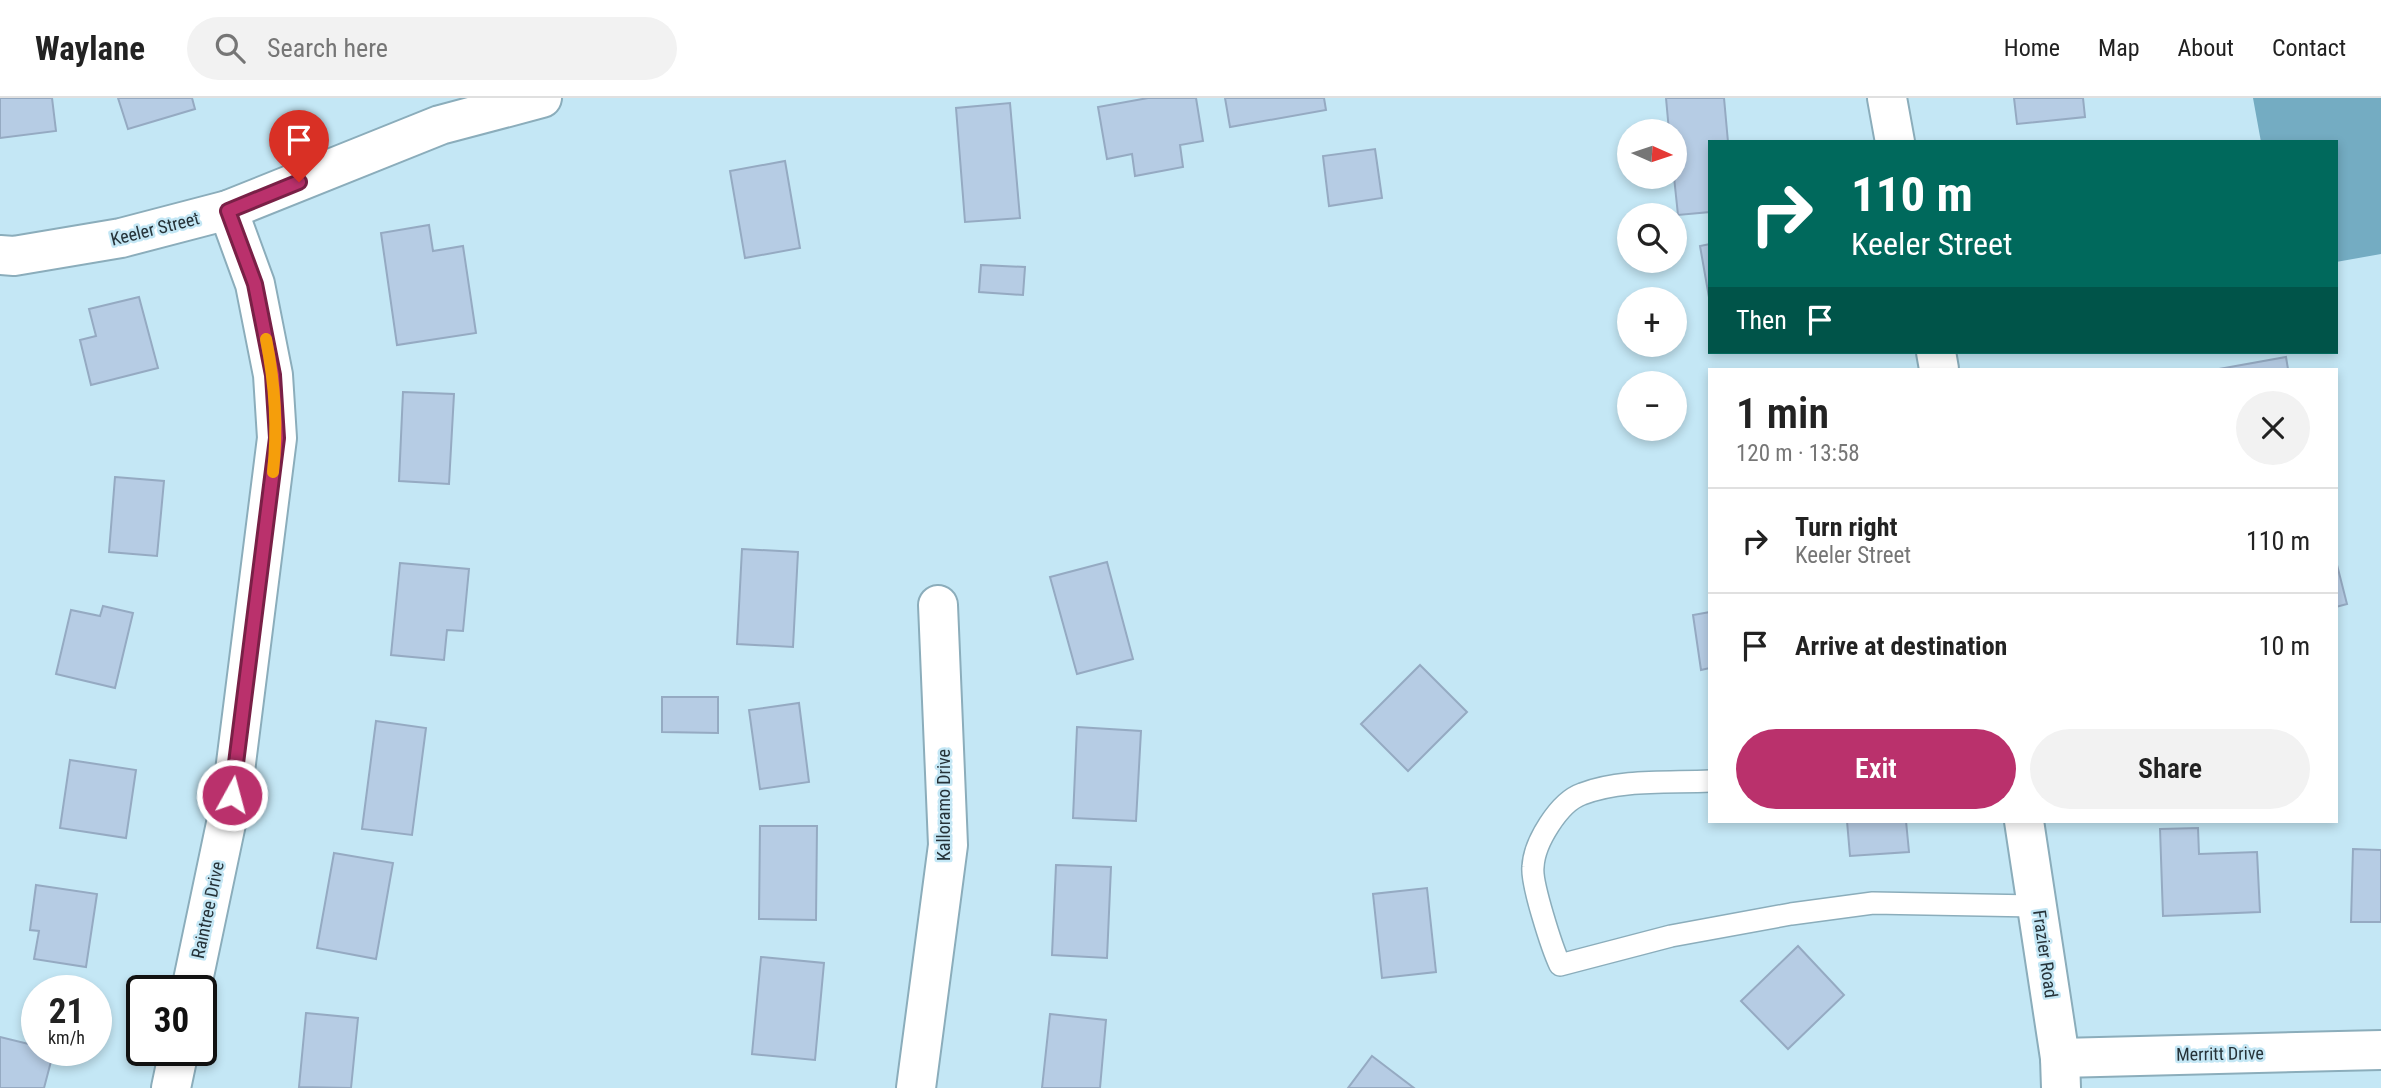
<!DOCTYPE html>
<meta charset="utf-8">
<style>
:root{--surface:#fff;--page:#f2f2f2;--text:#222;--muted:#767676;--line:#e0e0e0;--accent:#ba316c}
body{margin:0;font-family:"Roboto Condensed",sans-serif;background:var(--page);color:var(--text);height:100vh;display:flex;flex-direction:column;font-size:26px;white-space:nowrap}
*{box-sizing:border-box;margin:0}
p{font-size:23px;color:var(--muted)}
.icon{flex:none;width:38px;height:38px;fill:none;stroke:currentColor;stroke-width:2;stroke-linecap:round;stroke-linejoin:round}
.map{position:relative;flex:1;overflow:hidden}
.sheet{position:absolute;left:1708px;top:270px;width:630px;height:455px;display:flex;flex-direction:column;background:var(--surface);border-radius:0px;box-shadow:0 4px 10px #0003}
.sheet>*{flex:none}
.hud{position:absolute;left:1708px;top:42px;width:630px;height:214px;border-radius:0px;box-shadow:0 4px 10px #0003;background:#00695c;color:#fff;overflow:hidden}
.needle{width:46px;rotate:93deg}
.tools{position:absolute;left:1617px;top:21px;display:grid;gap:14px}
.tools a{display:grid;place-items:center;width:70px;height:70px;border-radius:50%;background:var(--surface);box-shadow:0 4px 10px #0003;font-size:35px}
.speed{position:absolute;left:21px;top:877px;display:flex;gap:14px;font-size:35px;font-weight:700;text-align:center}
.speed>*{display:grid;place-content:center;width:91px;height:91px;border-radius:50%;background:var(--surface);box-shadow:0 4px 10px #0003;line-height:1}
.speed small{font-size:18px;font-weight:400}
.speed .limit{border:4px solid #111;border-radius:10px;background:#fff;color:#111}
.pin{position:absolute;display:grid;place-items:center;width:60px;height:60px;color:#fff;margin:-72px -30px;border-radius:50% 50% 50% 0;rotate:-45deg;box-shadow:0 0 7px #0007}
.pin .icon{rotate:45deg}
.me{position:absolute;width:77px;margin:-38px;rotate:7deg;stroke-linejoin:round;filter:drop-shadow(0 0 5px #0008)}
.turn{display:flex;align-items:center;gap:24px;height:147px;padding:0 28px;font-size:32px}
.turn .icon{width:91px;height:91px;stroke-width:2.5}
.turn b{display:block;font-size:49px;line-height:60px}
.then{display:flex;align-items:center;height:66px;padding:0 28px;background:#0003;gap:14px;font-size:26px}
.round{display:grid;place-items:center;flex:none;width:74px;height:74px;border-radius:37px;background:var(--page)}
.headline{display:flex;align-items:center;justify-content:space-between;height:119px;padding:0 28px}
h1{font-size:42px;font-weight:600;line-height:52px}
.button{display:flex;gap:14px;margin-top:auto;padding:14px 28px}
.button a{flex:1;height:80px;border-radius:42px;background:var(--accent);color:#fff;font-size:28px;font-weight:600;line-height:80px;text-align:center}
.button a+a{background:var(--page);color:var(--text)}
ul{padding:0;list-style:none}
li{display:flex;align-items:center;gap:21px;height:105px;padding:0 28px;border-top:2px solid var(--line)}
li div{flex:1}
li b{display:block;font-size:26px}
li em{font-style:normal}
header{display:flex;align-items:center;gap:42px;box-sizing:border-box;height:98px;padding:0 35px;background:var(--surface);border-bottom:2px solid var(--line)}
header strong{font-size:33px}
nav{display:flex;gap:38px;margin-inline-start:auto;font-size:24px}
.search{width:490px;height:63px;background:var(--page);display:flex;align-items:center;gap:18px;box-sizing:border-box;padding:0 24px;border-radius:38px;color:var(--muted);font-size:26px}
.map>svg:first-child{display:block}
.forest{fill:#74acc2}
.building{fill:#b6cce4;stroke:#95aac2;stroke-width:2}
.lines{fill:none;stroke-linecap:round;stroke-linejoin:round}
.lane-casing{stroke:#8badbb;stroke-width:24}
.street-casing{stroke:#8badbb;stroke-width:42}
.secondary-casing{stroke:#8badbb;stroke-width:42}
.lane{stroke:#fff;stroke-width:21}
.street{stroke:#fff;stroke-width:38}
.secondary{stroke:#fff;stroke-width:38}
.route-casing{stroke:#792046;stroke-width:18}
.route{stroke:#ba316c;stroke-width:12}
.slow{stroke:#f59e0b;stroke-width:12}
.labels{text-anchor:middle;stroke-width:5;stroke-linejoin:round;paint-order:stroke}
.street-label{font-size:18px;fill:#263339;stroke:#c4e7f5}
</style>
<header>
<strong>Waylane</strong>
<div class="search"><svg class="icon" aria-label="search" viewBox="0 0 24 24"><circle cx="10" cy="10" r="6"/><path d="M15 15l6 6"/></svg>Search here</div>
<nav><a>Home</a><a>Map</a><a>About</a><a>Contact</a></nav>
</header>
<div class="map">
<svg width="2381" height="990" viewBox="0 0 2381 990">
<rect width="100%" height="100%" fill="#c4e7f5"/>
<path class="forest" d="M2253,0H2381V156L2336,164V44H2261Z"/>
<g class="building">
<path d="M0,0H52L56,33L0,40Z"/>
<path d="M118,0H192L195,11L128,31Z"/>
<path d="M1148,0H1196L1203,43L1180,47L1183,69L1135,78L1132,56L1107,61L1098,9Z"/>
<path d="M1225,0H1324L1326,12L1230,29Z"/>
<path d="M1666,0H1724L1728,44H1710V114L1678,117L1674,79L1675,33H1669Z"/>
<path d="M2014,0H2083L2085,19L2017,26Z"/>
<path d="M1010,5L1020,120L965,124L956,10Z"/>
<path d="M1375,51L1382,100L1329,108L1323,58Z"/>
<path d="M785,63L800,150L745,160L730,73Z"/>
<path d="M429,127L433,153L463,148L476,235L397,247L381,135Z"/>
<path d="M1710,146V205L1700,148Z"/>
<path d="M981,167L1025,169L1023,197L979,194Z"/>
<path d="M139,199L158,270L91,287L80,242L96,238L89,211Z"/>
<path d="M2286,259L2288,271H2219Z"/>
<path d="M403,294L454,296L449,386L399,383Z"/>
<path d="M115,379L164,383L157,458L109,454Z"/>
<path d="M742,451L798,454L793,549L737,546Z"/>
<path d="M2336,463L2347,506L2336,509Z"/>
<path d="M1107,464L1133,561L1077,576L1050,479Z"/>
<path d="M400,465L469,471L463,533L447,532L444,562L391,557Z"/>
<path d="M103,508L133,515L115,590L56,576L71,512L100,518Z"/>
<path d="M1710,514V570L1701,572L1693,517Z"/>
<path d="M1420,567L1467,614L1408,673L1361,626Z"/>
<path d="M662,599H718V635L662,634Z"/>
<path d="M799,605L809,684L760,691L749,612Z"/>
<path d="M376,623L426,630L412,737L362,731Z"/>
<path d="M1077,629L1141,633L1136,723L1073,720Z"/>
<path d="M70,662L136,672L126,740L60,730Z"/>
<path d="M1847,723H1906L1909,754L1850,758Z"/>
<path d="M760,728H817L816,822L759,821Z"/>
<path d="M2198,730L2199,756L2257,754L2260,814L2163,818L2160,731Z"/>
<path d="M2353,751L2381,752V824H2351Z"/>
<path d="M334,755L393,765L376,861L317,850Z"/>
<path d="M1056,767L1111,769L1107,860L1052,857Z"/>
<path d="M36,787L97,796L86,869L34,861L39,833L30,832Z"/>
<path d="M1427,790L1436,874L1382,880L1373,796Z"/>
<path d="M1798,848L1844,897L1788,951L1741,903Z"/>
<path d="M761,859L824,865L815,962L752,956Z"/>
<path d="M306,915L358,920L351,990L299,989Z"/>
<path d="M1050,916L1106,922L1100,990H1042Z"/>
<path d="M0,939L37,948V952H54L44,990H0Z"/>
<path d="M1372,958L1414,990H1348Z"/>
</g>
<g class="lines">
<defs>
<path id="lane" d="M1710,683C1668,685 1621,681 1582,696C1559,704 1534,745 1533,769C1531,785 1552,850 1560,867L1671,838L1791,816L1873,805L2038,808"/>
<g id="street">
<path d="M0,157L14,158L121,140L228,112L440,27L542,0"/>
<path d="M191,892L232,697L277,340L273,277L255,186L228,112"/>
<path d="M171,990L179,952"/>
<path d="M916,990L948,747L938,507"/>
</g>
<g id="secondary">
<path d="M1887,0L1895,44"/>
<path d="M1936,254L1939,271"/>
<path d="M2024,723L2060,960L2061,990"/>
<path d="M2060,960L2381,952"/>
</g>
</defs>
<use href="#lane" class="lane-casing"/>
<use href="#street" class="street-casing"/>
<use href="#secondary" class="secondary-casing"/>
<use href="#lane" class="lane"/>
<use href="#street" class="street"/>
<use href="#secondary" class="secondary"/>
</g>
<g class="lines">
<defs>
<path id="route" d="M232,697L277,340L273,277L255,186L228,113L299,84"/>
</defs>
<use href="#route" class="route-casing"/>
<use href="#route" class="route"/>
<path class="slow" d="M266,241C275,286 278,329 273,374"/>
</g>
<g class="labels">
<g class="street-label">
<text transform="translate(155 131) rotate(-14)" y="6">Keeler Street</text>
<text transform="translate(944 707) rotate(-90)" y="6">Kalloramo Drive</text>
<text transform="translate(208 812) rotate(-78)" y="6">Raintree Drive</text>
<text transform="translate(2045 856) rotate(82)" y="6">Frazier Road</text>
<text transform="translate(2220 956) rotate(-1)" y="6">Merritt Drive</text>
</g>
</g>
</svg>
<div class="tools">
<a><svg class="needle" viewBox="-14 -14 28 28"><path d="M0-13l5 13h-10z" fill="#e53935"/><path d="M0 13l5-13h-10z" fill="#767676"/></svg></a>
<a><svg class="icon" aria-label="search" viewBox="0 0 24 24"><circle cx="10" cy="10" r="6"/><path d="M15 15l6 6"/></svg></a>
<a>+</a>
<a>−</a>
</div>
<div class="speed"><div>21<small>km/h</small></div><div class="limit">30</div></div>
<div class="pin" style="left:299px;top:84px;background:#d93025"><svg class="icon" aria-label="arrive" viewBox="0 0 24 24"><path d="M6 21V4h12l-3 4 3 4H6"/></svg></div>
<svg class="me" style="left:232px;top:697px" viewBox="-20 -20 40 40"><circle r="17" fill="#ba316c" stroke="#fff" stroke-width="3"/><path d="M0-11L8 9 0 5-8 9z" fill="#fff"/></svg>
<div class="hud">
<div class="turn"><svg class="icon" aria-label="right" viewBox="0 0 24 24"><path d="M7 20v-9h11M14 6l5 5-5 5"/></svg><div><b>110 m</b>Keeler Street</div></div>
<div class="then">Then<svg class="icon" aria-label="arrive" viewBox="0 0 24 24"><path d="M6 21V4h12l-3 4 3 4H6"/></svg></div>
</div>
<section class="sheet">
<div class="headline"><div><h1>1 min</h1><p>120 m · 13:58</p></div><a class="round"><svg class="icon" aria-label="close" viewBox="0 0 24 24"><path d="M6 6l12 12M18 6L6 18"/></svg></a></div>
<ul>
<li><svg class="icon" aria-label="right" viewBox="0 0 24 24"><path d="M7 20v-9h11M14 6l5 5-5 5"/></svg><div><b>Turn right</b><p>Keeler Street</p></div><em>110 m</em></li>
<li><svg class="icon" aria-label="arrive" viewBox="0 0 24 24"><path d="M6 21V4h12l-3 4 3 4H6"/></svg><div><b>Arrive at destination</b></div><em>10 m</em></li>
</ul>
<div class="button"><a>Exit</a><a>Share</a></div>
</section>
</div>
